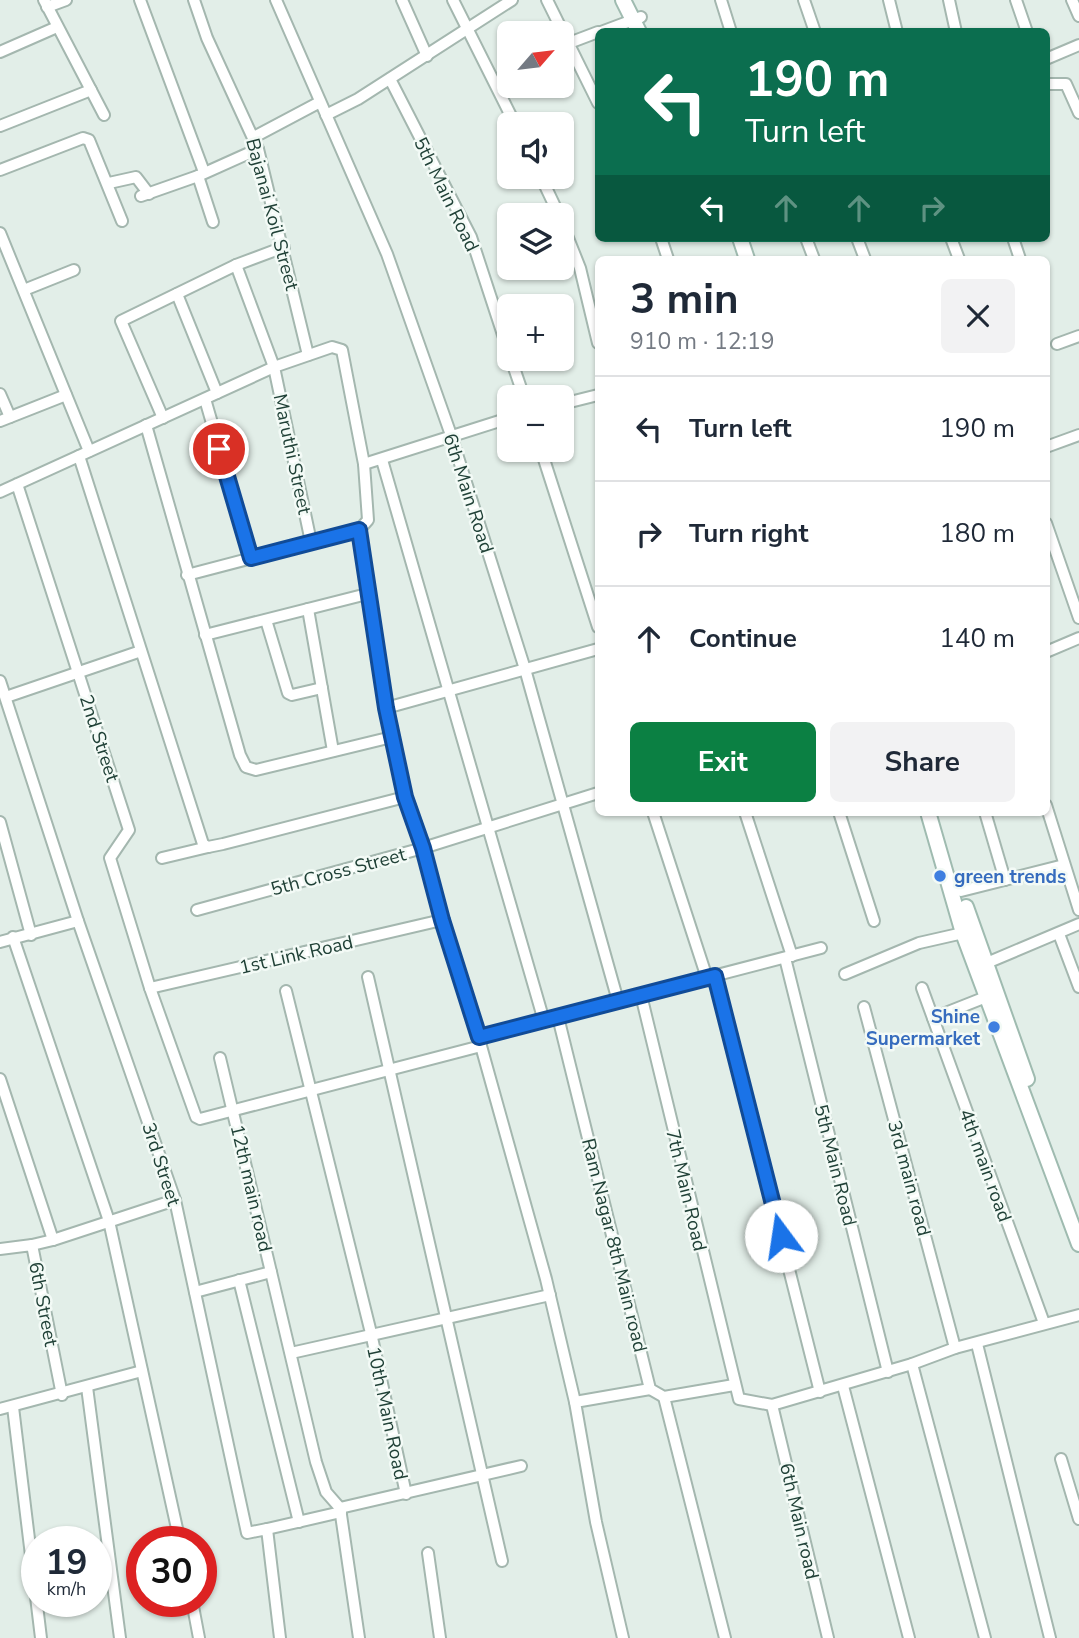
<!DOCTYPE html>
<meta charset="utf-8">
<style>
:root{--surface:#fff;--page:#f2f2f3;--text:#1f2937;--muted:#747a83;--line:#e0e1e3;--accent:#0b8043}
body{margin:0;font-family:"Nunito Sans",sans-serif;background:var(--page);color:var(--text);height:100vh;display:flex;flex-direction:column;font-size:26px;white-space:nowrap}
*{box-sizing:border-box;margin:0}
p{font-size:23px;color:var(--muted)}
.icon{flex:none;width:38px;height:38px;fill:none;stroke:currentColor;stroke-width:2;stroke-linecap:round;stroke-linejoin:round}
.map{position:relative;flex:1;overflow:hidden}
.panel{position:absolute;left:595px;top:256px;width:455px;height:560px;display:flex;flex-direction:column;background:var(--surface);border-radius:10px;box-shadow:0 2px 5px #0004}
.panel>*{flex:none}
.hud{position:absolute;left:595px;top:28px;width:455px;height:214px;border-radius:10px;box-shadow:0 2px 5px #0004;background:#0b6e4f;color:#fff;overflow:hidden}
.needle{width:46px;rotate:62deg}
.buttons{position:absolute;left:497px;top:21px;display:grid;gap:14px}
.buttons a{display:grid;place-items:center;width:77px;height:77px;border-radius:10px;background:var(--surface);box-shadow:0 2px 5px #0004;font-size:35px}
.speed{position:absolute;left:21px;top:1526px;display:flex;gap:14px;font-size:35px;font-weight:700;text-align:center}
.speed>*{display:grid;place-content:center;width:91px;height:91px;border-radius:50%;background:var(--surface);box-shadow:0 2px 5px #0004;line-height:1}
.speed small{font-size:18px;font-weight:400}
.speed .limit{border:10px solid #d22;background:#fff;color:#111}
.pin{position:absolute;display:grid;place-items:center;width:60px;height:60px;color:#fff;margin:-30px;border:4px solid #fff;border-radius:50%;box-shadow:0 2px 7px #0007}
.me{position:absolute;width:77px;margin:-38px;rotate:346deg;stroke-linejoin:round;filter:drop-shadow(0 0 5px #0008)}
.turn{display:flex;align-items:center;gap:24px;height:147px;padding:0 35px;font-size:32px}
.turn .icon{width:91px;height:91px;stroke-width:2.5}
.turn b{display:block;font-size:49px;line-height:60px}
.lanes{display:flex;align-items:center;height:66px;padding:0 35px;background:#0003;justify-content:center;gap:35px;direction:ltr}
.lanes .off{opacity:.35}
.round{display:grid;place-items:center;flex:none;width:74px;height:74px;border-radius:10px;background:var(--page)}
.summary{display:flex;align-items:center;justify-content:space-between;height:119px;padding:0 35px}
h1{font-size:42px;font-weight:700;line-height:52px}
.button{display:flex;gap:14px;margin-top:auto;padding:14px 35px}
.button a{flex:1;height:80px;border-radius:10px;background:var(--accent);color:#fff;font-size:28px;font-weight:700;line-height:80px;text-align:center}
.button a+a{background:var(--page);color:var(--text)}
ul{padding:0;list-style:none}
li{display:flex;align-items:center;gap:21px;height:105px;padding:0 35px;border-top:2px solid var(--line)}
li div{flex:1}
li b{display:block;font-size:26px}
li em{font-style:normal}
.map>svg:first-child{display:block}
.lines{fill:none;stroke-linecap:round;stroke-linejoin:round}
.street-casing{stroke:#a4b7af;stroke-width:14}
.secondary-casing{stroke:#9fbbb0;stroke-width:18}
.street{stroke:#fff;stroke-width:10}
.secondary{stroke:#fff;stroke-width:14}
.route-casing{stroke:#114b97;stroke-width:18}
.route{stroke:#1a73e8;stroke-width:12}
.shop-dot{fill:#3f7fe0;stroke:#f3faf6;stroke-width:2.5}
.labels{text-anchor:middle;stroke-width:5;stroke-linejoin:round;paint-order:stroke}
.street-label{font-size:19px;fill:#204137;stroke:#f3faf6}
.shop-label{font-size:19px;font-weight:bold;fill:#366cbe;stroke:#f3faf6;text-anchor:start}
</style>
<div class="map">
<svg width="1079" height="1638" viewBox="0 0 1079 1638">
<rect width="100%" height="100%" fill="#e2eee8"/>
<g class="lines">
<defs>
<g id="street">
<path d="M44,0L104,115"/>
<path d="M140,0L204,172"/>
<path d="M194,0L207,38L258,149L308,355"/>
<path d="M276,0L387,254L451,435L525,669L618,1001"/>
<path d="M402,0L427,56"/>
<path d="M453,0L515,124"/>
<path d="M547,0L598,103"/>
<path d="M721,0L731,32"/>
<path d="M804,0L815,32"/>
<path d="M889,0L897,32"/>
<path d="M949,0L956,32"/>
<path d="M1016,0L1027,32"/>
<path d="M1072,0L1079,16"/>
<path d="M47,7L66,0"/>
<path d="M601,32L641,17"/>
<path d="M569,43L598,32"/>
<path d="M0,52L57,27"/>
<path d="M1046,59L1079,45"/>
<path d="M390,79L471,237L509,353"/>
<path d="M1046,84H1066L1079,113"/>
<path d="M326,115L358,99L512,0"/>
<path d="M0,126L91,90"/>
<path d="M254,137L320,102"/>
<path d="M0,170L83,138L89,140L122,221"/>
<path d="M198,176L213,222"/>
<path d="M541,177L559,215"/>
<path d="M109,183L136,177L149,194"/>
<path d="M141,196L198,176L258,149"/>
<path d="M562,223L580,268L598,343"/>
<path d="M0,233L89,451"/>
<path d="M661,238L668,259"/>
<path d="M806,238L814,259"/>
<path d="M857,238L865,259"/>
<path d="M951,238L959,259"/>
<path d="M1013,238L1020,259"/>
<path d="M236,265L274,367L311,542"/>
<path d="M24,290L74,270"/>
<path d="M177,294L217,393"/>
<path d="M1057,344L1079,336"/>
<path d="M511,359L524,397"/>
<path d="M0,394L10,417"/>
<path d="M205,399L251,558"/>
<path d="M562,404L598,395"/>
<path d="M163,418L121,321L236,265L284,247"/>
<path d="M0,421L66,395"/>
<path d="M146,425L240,755L246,767L256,770L392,737"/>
<path d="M1046,447L1079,435"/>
<path d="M541,450L598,627"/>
<path d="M79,456L203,844L208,847L223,844L405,797"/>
<path d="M382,460L544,1021"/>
<path d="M364,464L509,418"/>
<path d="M0,492L274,367L332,347L342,350L364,464L368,520L359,530L386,708L405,797L423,848L442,920L481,1046L200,1119L196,1117L150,988L110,858L129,830L17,484"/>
<path d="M1046,523L1079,618"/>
<path d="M187,575L359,530"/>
<path d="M308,609L333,751"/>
<path d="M266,620L288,693L292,695L322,688"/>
<path d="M205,635L367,594"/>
<path d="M1046,652L1079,638"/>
<path d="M0,681L78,921L175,1200L247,1533L267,1529L280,1638"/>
<path d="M6,697L141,651"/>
<path d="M386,708L598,649"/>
<path d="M1046,805L1079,910"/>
<path d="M653,812L707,978"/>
<path d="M745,812L792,956"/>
<path d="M839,812L874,921"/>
<path d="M985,812L1005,880"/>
<path d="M0,822L31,935"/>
<path d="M162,858L208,847"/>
<path d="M961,891L1064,865"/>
<path d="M197,910L423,848L598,793"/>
<path d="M1059,934L1079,987"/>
<path d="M13,937L109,1221L180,1542"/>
<path d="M0,942L78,921"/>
<path d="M785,958L888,1372"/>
<path d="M982,965L1079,924"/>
<path d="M845,974L919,943L963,933"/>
<path d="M715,976L820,1392"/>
<path d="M368,977L502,1561"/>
<path d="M150,988L442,920"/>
<path d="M922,988L1044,1323"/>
<path d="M286,991L371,1333L406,1494"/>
<path d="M641,995L739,1399L772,1405L912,1364L955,1348L1079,1315"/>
<path d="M864,1007L955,1348"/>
<path d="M558,1017L650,1389L664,1397L734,1385"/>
<path d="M933,1018L986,997"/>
<path d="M479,1037L821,948"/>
<path d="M481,1046L546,1279L575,1402"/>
<path d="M0,1079L53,1240L32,1245"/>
<path d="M53,1240L175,1200"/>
<path d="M0,1249L32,1245L62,1395"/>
<path d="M271,1272L316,1462L326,1492L340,1508L359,1638"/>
<path d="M239,1280L299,1522"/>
<path d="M195,1292L271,1272L220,1058"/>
<path d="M977,1344L1050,1638"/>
<path d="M291,1353L550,1295"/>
<path d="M912,1364L985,1638"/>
<path d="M843,1386L909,1638"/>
<path d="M87,1387L120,1638"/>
<path d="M664,1397L725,1638"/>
<path d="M772,1405L828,1638"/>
<path d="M13,1407L41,1638"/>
<path d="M0,1409L142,1371"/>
<path d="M1061,1459L1079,1519"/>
<path d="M340,1508L521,1466"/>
<path d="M267,1529L341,1512"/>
<path d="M428,1553L440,1638"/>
<path d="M192,1601L199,1638"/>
<path d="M623,1638L596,1522L575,1402L650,1389"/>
</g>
<g id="secondary">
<path d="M623,0L639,32"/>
<path d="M740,238L747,259"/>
<path d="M928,812L963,933L1079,1244"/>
<path d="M966,907L1027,1079"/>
</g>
</defs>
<use href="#street" class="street-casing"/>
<use href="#secondary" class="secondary-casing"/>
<use href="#street" class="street"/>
<use href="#secondary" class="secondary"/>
</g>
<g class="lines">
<defs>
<path id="route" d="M219,449L251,558L359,530L386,708L405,797L423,848L442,920L479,1037L715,976L781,1236"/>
</defs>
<use href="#route" class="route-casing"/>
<use href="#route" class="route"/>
</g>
<g class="shop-dot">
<circle cx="940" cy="876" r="7"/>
<circle cx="994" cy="1027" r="7"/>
</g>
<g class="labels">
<g class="street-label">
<text transform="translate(447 194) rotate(64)" y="7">5th Main Road</text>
<text transform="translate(273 214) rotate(75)" y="7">Bajanai Koil Street</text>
<text transform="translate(293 454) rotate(78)" y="7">Maruthi Street</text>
<text transform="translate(469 493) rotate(72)" y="7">6th Main Road</text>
<text transform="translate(100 738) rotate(72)" y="7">2nd Street</text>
<text transform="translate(338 871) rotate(-15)" y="7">5th Cross Street</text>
<text transform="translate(296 954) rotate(-13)" y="7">1st Link Road</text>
<text transform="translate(162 1164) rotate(72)" y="7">3rd Street</text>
<text transform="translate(836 1165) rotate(76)" y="7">5th Main Road</text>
<text transform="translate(986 1165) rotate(70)" y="7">4th main road</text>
<text transform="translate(910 1178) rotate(75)" y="7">3rd main road</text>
<text transform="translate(252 1188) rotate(77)" y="7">12th main road</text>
<text transform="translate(687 1190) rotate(77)" y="7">7th Main Road</text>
<text transform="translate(615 1245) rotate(76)" y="7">Ram Nagar 8th Main road</text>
<text transform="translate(44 1304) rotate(79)" y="7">6th Street</text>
<text transform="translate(388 1413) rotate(78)" y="7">10th Main Road</text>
<text transform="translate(800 1521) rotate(77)" y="7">6th Main road</text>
</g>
<g class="shop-label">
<text x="954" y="883">green trends</text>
<text x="980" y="1023" text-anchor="end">Shine<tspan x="980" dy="22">Supermarket</tspan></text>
</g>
</g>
</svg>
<div class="buttons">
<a><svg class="needle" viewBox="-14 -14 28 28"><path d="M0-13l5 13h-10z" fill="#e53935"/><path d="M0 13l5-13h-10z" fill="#747a83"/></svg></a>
<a><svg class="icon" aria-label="sound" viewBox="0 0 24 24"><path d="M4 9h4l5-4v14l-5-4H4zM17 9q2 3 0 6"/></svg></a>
<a><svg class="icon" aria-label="layers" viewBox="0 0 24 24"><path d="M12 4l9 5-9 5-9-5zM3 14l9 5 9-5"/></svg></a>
<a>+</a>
<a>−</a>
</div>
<div class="speed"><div>19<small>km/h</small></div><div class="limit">30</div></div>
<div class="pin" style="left:219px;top:449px;background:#d93025"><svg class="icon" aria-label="arrive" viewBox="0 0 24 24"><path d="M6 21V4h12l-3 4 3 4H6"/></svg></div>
<svg class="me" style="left:781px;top:1236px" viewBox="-20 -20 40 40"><circle r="19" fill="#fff"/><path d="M0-13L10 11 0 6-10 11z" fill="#1a73e8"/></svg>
<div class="hud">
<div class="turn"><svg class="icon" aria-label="left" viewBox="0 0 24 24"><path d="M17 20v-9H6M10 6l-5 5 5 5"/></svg><div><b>190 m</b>Turn left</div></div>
<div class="lanes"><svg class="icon" aria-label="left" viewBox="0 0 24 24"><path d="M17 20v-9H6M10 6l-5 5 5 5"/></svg><svg class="icon off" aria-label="ahead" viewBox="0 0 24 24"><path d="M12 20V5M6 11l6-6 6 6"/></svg><svg class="icon off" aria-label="ahead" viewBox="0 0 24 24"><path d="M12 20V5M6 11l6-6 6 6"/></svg><svg class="icon off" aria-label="right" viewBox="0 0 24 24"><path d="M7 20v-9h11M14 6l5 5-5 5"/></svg></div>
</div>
<section class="panel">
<div class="summary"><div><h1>3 min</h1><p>910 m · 12:19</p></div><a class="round"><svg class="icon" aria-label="close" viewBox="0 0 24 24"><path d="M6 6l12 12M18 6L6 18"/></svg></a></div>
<ul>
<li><svg class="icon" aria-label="left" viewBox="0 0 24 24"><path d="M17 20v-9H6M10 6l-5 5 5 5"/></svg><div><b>Turn left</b></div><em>190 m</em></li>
<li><svg class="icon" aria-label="right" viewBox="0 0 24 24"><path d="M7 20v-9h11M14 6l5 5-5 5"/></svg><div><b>Turn right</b></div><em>180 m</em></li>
<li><svg class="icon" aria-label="ahead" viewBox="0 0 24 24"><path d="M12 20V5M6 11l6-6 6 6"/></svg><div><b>Continue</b></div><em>140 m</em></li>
</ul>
<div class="button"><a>Exit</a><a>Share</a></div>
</section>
</div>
